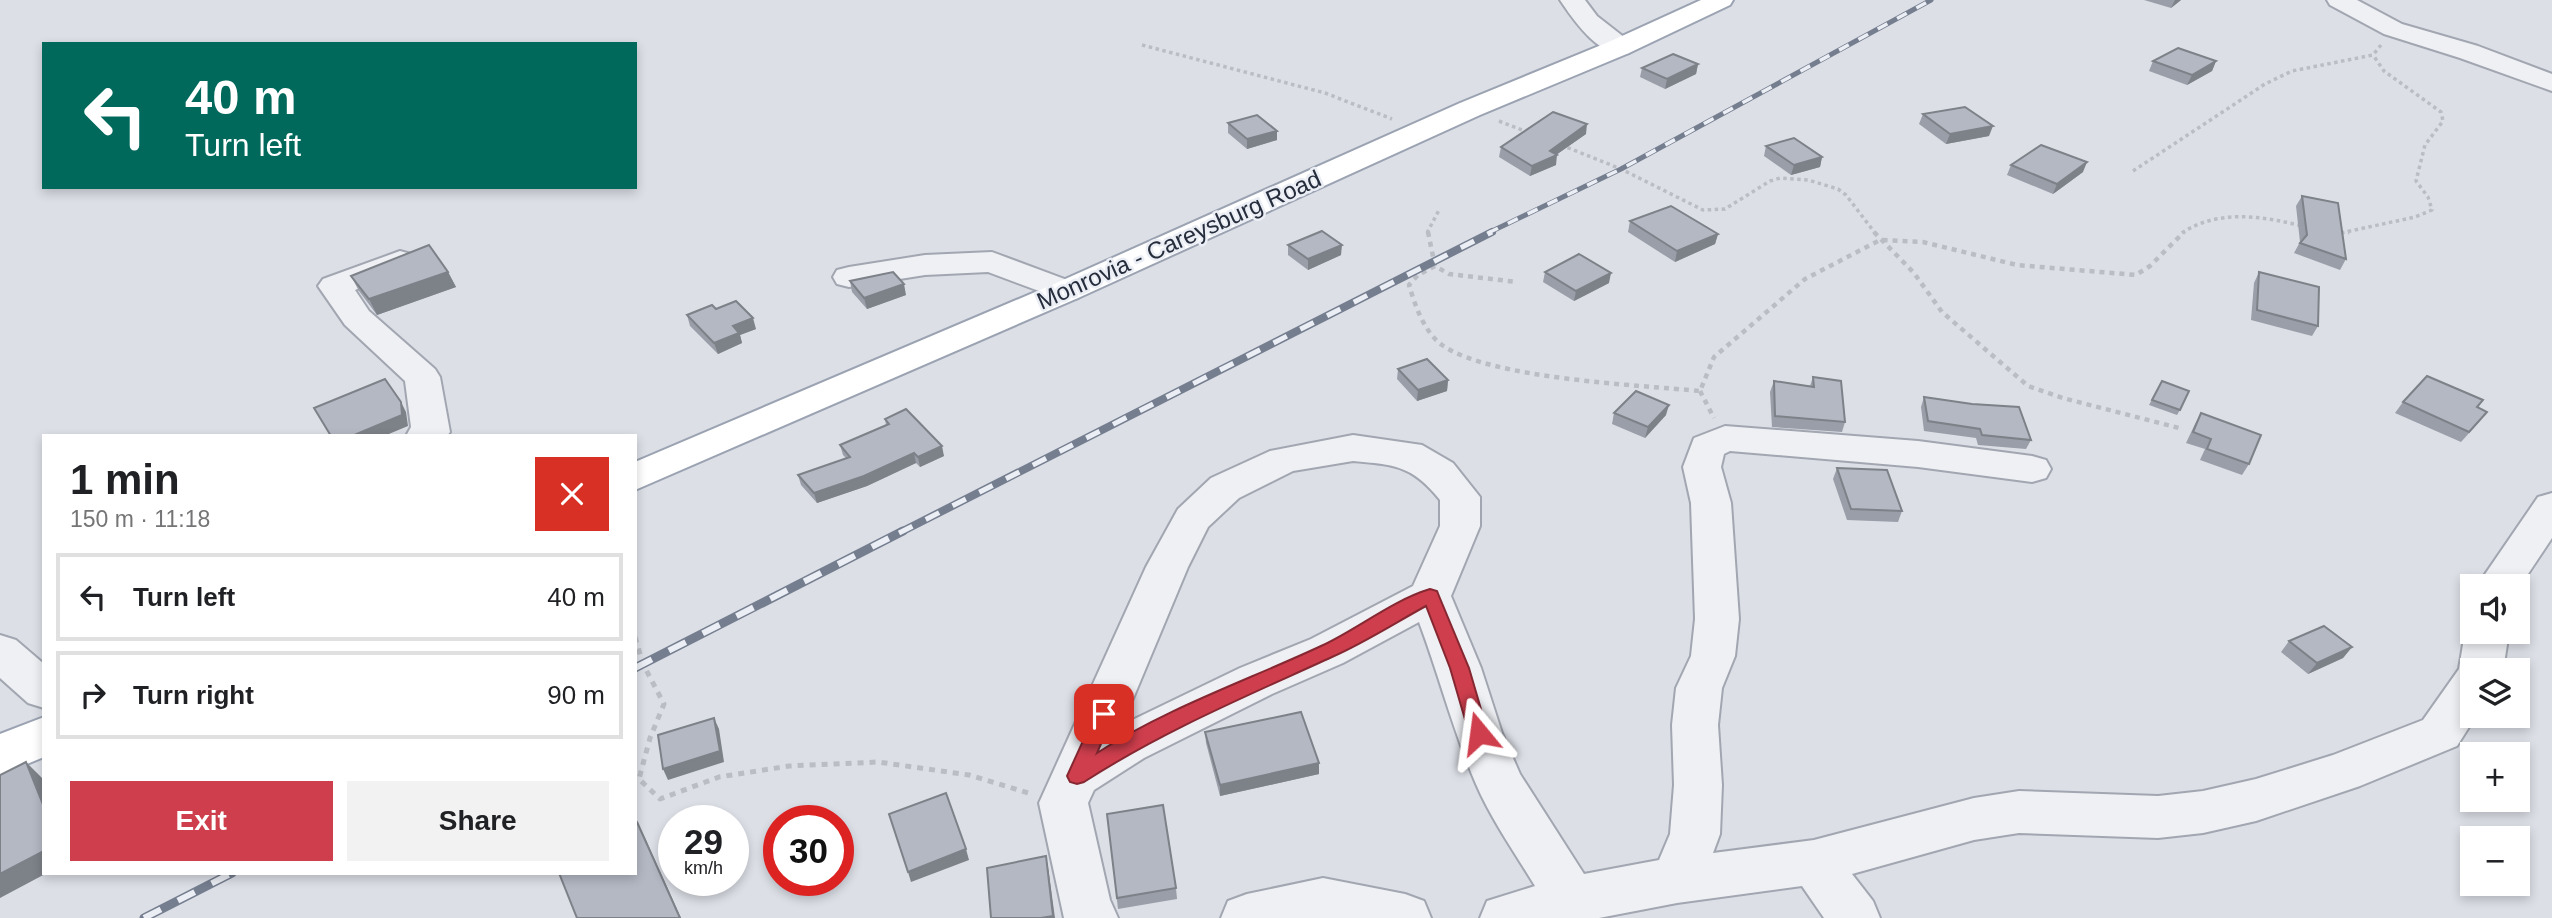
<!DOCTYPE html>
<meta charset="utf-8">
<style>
:root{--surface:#fff;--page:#f2f2f2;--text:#202124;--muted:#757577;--line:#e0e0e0;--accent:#ce3e4d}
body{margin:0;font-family:Arial,sans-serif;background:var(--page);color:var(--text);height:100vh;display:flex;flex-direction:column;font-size:26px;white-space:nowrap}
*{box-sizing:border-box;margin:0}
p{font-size:23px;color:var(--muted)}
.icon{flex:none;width:38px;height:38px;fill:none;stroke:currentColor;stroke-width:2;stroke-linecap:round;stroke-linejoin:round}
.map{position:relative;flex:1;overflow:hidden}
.sheet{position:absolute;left:42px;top:434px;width:595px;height:441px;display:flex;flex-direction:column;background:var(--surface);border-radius:0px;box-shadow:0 4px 10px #0003}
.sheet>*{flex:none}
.guide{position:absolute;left:42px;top:42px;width:595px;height:147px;border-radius:0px;box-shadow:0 4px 10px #0003;background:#00695c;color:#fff;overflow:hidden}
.buttons{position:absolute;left:2460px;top:574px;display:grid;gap:14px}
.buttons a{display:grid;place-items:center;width:70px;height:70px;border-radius:0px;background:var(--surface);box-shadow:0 4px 10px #0003;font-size:35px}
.speed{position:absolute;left:658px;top:805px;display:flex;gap:14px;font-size:35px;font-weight:700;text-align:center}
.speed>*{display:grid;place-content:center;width:91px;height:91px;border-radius:50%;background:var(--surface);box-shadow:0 4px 10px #0003;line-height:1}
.speed small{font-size:18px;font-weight:400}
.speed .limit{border:10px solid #d22;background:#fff;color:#111}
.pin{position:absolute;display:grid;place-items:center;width:60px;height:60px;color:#fff;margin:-30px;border-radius:14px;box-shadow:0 4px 10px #0006}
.me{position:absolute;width:77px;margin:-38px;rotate:344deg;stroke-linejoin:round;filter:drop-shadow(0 0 5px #0008)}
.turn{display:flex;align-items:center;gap:24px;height:147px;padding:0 28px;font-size:32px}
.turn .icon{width:91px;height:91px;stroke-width:2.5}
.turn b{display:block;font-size:49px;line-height:60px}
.round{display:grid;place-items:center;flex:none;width:74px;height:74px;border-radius:0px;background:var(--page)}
.overview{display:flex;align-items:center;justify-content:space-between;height:119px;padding:0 28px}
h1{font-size:42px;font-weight:700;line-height:52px}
.primary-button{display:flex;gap:14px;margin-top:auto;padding:14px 28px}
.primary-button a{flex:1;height:80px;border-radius:0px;background:var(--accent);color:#fff;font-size:28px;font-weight:700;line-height:80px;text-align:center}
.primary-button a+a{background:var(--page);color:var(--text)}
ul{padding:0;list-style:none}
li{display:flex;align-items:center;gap:21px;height:88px;margin:0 14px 10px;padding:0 14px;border:4px solid var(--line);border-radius:0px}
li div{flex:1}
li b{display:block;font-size:26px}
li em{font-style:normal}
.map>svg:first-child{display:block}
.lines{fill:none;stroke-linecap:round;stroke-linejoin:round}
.minor-casing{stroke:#a2a6b0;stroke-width:4}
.major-casing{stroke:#9ba3b2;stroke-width:4}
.path-far2{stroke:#babdc4;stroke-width:3.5;stroke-dasharray:3.5 3.5;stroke-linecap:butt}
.path-far1{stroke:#babdc4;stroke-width:4.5;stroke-dasharray:5 5;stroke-linecap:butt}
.path{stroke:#babdc4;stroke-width:5;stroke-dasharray:6 6;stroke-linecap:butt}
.minor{fill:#eef0f4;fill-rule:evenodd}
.major{fill:#fff;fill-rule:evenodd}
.rail-far2-casing{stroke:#757e8f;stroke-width:5}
.rail-far1-casing{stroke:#757e8f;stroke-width:8}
.rail-casing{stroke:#757e8f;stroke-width:9}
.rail-far2{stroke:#ebeef4;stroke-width:3.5;stroke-dasharray:11;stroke-linecap:butt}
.rail-far1{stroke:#ebeef4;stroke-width:5;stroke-dasharray:15;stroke-linecap:butt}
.rail{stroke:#ebeef4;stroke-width:6;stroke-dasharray:19;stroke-linecap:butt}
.wall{fill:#9a9ea8}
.shaded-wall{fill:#7d8188}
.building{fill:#b3b8c3;stroke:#7d8188;stroke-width:2}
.route{fill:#ce3e4d;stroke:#862832;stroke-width:2}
.labels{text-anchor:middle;stroke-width:5;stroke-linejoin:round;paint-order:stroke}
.street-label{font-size:24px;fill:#262d3c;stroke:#ebeef4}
</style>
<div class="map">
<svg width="2552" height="918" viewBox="0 0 2552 918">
<rect width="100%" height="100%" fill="#dcdfe6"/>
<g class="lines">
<defs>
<g id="minor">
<path d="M1560,0H1585L1597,16L1629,41L1633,47L1629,53C1601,60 1574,21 1560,0Z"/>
<path d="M2327,0H2357L2402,24L2478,46L2552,74V91L2460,58L2384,34L2330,5Z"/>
<path d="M400,251L411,254L416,261L411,268L355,290L369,311L435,369L440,377L450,432L447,436H406L411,427L405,381L345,325L318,286L323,279Z"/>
<path d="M992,252L1078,284L1083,291L1078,298L1066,301L988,272L925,275L849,287L837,284L833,277L837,270L849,267L925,255Z"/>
<path d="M1725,426L1918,441L2032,456L2046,460L2051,469L2046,478L2032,482L1918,467L1730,451L1724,454L1721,467L1731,503L1739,619L1735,656L1722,688L1718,725L1722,785L1720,834L1713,853L1814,840L1974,798L2019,791L2158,796L2203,791L2256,779L2333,755L2423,720L2459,669L2465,632L2473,620V632H2509L2503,670H2473V716H2476L2457,746L2360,786L2256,821L2203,833L2158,838L2019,833L1974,840L1852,874L1873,901L1880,918H1824L1802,886L1677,903L1599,918H1480L1487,901L1535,886C1515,853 1491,819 1476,784C1453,731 1439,675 1419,622L1343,663L1272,694L1144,758L1094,790L1088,803L1110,900L1118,918H1064L1039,803L1146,567L1178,509L1211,478L1270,451L1353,435L1422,445L1453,463L1480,497V526L1451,596L1481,668L1502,733L1520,774L1584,874L1659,860L1670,834L1674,785L1672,725L1676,688L1691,656L1695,619L1691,503L1683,467L1694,438ZM1353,461C1395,465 1412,465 1440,500V526L1413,586L1311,639L1240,668L1122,725L1188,567L1208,527L1239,498L1293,471Z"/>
<path d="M2552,493V538L2518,589V586H2477L2538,497Z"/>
<path d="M0,635L16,640L44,664V708L28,703L0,678Z"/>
<path d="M1323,878L1405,894L1424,901L1431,918H1221L1228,901L1247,894Z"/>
</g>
<g id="major">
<path d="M1701,0H1733L1730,5L1629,53L1480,115L1078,298L635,490V462L1054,284L1460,103L1611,41Z"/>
<path d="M44,717V757L0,775V734Z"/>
</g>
</defs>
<use href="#minor" class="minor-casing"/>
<use href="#major" class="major-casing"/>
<g class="path-far2">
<path d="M1142,45L1325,93L1392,119"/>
<path d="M1499,121L1530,133"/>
<path d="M1561,145L1621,169L1703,210L1725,209L1770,181L1780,178L1808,180L1838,189L1846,195L1875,233"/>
<path d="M2133,171L2265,84L2292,71L2373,55L2381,45"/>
<path d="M1427,233L1439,210"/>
<path d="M2182,233C2218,209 2262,216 2302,226"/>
<path d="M2341,233L2415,217L2432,210L2428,197L2416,181L2425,145L2443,121L2441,112L2384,71L2373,55"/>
</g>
<g class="path-far1">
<path d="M1428,232L1435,266L1449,274L1517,282"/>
<path d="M1874,232L1914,273L1942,312L2028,386L2063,398L2179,428"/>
<path d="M2338,234L2349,232"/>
<path d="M1435,266L1418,275L1409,285C1415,305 1424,332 1442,345C1490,379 1639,385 1700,391L1714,357L1805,279L1880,240L1923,242L2017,265L2136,275L2150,266L2184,232"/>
<path d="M1700,391L1714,418"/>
</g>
<path class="path" d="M635,637L643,664L664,704L650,738L639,779L660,799L719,777L789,766L878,762L969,775L1032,794"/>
<use href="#minor" class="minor"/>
<use href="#major" class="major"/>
<defs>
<path id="rail-far2" d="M1488,233L1621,169L1931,0"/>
<path id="rail-far1" d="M899,533L1492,232"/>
<g id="rail">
<path d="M635,668L903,531"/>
<path d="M144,918L232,873"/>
</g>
</defs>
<use href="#rail-far2" class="rail-far2-casing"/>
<use href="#rail-far1" class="rail-far1-casing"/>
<use href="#rail" class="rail-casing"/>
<use href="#rail-far2" class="rail-far2"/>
<use href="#rail-far1" class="rail-far1"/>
<use href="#rail" class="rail"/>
</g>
<g class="wall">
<path d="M2144,0H2181L2171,8Z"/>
<path d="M2153,61H2216L2212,71L2187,85L2149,71Z"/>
<path d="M1698,64L1696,74L1665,89L1640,77L1642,68Z"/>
<path d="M1923,114L1989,136L1946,144L1919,124Z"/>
<path d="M1228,123L1277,140L1247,149L1228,133Z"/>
<path d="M1586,134L1556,155V165L1530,176L1499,157L1501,147Z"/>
<path d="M1766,146L1822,157L1820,167L1791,175L1764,156Z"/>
<path d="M2011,165L2083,172L2053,194L2007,175Z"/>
<path d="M2302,196L2346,259L2340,270L2294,253L2300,242L2296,206Z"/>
<path d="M1630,221L1718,234L1715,244L1675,262L1628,232Z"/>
<path d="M1288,245L1341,255L1308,270L1288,255Z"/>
<path d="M448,272L456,287L377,315L359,291L351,276Z"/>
<path d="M1545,272L1609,283L1574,301L1543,282Z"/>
<path d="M2259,272L2318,326L2312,336L2251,320L2254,283Z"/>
<path d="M850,281L906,295L867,309L852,292Z"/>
<path d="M716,309L756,329L740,335L742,343L718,354L690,326L687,315Z"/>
<path d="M1398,369L1448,380L1447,391L1417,401L1397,379Z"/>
<path d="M1813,377L1845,422L1842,432L1772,427L1770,392L1774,381L1810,386Z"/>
<path d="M2162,381L2180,410L2177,415L2149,405Z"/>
<path d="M1924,397L2031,440L2026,449L1978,445L1976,438L1924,431L1921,407Z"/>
<path d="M2403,402L2477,407L2479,422L2461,442L2395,413Z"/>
<path d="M1614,413L1666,415L1645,438L1612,424Z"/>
<path d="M2201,413L2249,464L2242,475L2200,460L2205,449L2186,443L2195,424Z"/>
<path d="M885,419L944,456L920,467L916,463L867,486L817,503L801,485L798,475L846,458L843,455L840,445L886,425Z"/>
<path d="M1837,468L1902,511L1898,522L1847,520L1833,479Z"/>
<path d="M2289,641L2352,647L2343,658L2308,674L2281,652Z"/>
<path d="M1205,732L1319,763V774L1220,796L1206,743Z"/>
<path d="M1107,814L1176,888L1177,899L1118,909Z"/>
</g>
<g class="shaded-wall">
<path d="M2175,0H2181L2171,8Z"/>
<path d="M2216,61L2212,71L2187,85L2192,75Z"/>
<path d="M1698,64L1696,74L1665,89L1667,79Z"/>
<path d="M1587,124L1586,134L1553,157L1557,155L1556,165L1530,176L1532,166L1550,151Z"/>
<path d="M1993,126L1989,136L1946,144L1950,134Z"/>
<path d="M1277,131V140L1247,149V139Z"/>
<path d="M1822,157L1820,167L1791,175L1794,165Z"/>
<path d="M2087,162L2083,172L2053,194L2057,184Z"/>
<path d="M1718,234L1715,244L1675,262L1677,251Z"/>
<path d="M1342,245L1341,255L1308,270V259Z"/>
<path d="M448,272L456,287L377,315L369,299Z"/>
<path d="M1611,273L1609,283L1574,301L1576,291Z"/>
<path d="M904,284L906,295L867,309L864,298Z"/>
<path d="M753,318L756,329L740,335L742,343L718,354L714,343L733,326Z"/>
<path d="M1448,380L1447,391L1417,401L1418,390Z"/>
<path d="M401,402L406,412L408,426L384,436H352Z"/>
<path d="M1669,405L1666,415L1645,438L1648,427Z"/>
<path d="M942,446L944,456L920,467L918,457Z"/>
<path d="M914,453L916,463L867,486L817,503L814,493Z"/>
<path d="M2352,647L2343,658L2308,674L2317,663Z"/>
<path d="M714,718L719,729L724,762L668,780L663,769Z"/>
<path d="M26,762L42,778L44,783V807Z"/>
<path d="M1319,763V774L1220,796V785Z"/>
<path d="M637,822L645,838L681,918H680Z"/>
<path d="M966,849L969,860L911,882L908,872Z"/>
<path d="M44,851V873H47L0,898V874Z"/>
<path d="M1046,856L1048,867L1055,918H1041Z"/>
</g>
<g class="building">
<path d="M2178,48L2216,61L2192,75L2153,61Z"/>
<path d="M1673,54L1698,64L1667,79L1642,68Z"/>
<path d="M1965,107L1993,126L1950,134L1923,114Z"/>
<path d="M1553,112L1587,124L1550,151L1557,155L1532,166L1501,147Z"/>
<path d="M1257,115L1277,131L1247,139L1228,123Z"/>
<path d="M1794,138L1822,157L1794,165L1766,146Z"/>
<path d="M2041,145L2087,162L2057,184L2011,165Z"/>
<path d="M2302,196L2338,203L2346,259L2300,243L2307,235Z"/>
<path d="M1671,206L1718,234L1677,251L1630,221Z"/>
<path d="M1322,231L1342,245L1308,259L1288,245Z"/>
<path d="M429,245L448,272L369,299L351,276Z"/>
<path d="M1579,254L1611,273L1576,291L1545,272Z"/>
<path d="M893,272L904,284L864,298L850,281Z"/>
<path d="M2259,272L2319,287L2318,326L2257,310Z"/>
<path d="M736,301L753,318L733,326L739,333L714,343L687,315L712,305L716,309Z"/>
<path d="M1427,359L1448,380L1418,390L1398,369Z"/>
<path d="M2427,376L2483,400L2477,407L2487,412L2469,432L2403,402Z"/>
<path d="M1813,377L1841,381L1845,422L1775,416L1774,381L1814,387Z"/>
<path d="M385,379L401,402L402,415L352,436H331L314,408Z"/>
<path d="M2162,381L2189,391L2180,410L2152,400Z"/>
<path d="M1636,391L1669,405L1648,427L1614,413Z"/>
<path d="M1924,397L1972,404L2019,407L2031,440L1982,435L1980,429L1928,421Z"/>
<path d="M906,409L942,446L918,457L914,453L864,476L814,493L798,475L850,457L840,445L889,424L885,419Z"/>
<path d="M2201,413L2261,435L2249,464L2207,449L2211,439L2193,432Z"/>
<path d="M1837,468L1887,470L1902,511L1851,509Z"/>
<path d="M2324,626L2352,647L2317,663L2289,641Z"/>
<path d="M1301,712L1319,763L1220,785L1205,732Z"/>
<path d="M714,718L720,751L663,769L658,735Z"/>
<path d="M26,762L44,807V851L0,874V775Z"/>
<path d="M946,793L966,849L908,872L889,814Z"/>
<path d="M1163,805L1176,888L1117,898L1107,814Z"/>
<path d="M637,822L680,918H577L559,873H635V823Z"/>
<path d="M1046,856L1053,916L1041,918H991L987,868Z"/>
</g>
<path class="route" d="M1430,589L1437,591L1439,596L1469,668L1488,733L1485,738L1479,741L1472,738L1469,733L1450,668L1426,606C1395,623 1364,643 1332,657C1247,696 1163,731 1084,782L1077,784L1070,782L1067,776L1098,708L1104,706L1111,708L1114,714L1097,753C1167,708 1246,681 1321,646C1356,630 1393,600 1430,589Z"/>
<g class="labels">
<g class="street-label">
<text transform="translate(1179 240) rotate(-24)" y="8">Monrovia - Careysburg Road</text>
</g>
</g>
</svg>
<div class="buttons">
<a><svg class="icon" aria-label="sound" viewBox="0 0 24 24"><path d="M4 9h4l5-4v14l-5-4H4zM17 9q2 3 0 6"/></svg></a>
<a><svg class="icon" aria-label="layers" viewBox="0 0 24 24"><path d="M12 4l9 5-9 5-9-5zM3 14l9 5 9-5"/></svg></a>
<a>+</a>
<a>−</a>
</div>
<div class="speed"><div>29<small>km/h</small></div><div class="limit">30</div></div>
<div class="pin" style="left:1104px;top:714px;background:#d93025"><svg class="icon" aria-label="arrive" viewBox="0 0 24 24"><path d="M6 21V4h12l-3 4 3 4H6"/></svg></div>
<svg class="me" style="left:1479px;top:733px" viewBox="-20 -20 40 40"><path d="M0-17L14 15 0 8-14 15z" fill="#ce3e4d" stroke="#fff" stroke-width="4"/></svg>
<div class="guide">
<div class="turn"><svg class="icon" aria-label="left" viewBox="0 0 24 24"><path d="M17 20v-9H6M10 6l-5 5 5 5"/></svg><div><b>40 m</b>Turn left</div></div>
</div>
<section class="sheet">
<div class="overview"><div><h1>1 min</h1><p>150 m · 11:18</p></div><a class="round" style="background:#d93025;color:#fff"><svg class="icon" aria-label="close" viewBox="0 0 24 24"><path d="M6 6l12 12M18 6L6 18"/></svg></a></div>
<ul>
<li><svg class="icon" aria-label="left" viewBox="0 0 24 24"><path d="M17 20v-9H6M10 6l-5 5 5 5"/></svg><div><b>Turn left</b></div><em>40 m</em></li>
<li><svg class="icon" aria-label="right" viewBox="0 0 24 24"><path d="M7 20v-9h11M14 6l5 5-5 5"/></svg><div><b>Turn right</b></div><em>90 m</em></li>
</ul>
<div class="primary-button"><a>Exit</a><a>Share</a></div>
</section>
</div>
